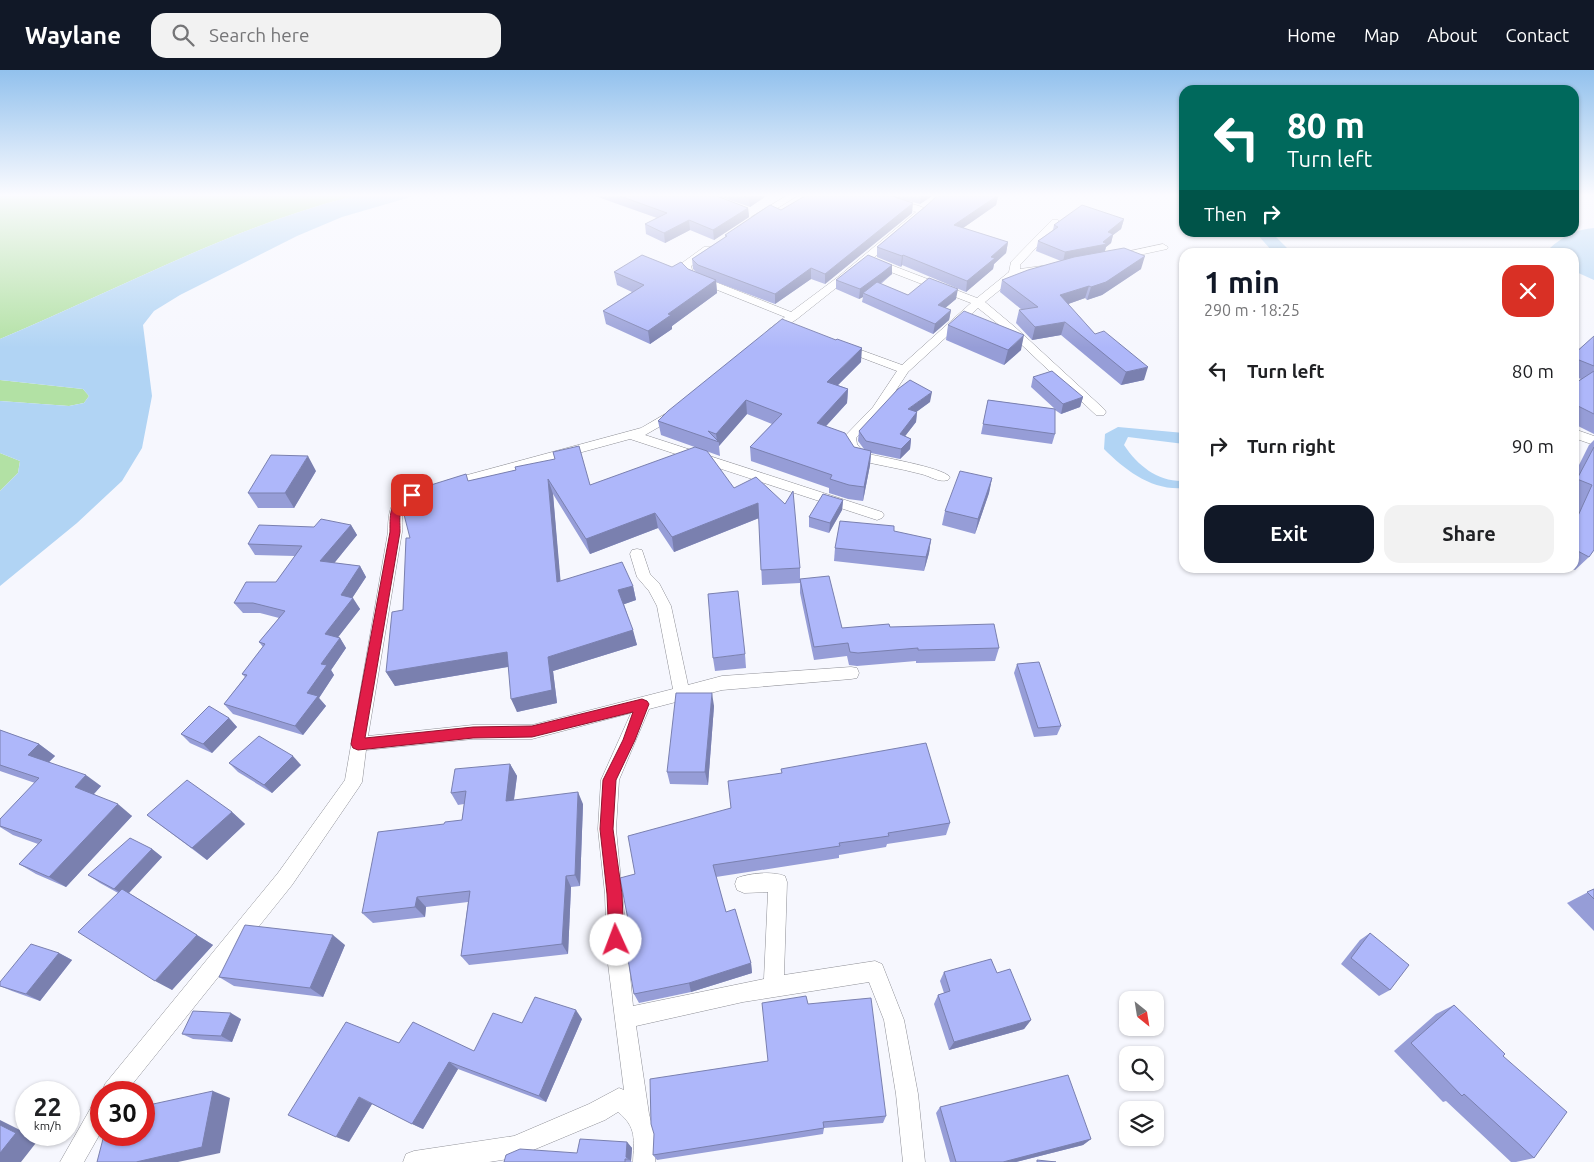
<!DOCTYPE html>
<meta charset="utf-8">
<style>
:root{--surface:#fff;--page:#f2f2f2;--text:#202124;--muted:#757577;--accent:#111827}
body{margin:0;font-family:Ubuntu,sans-serif;background:var(--page);color:var(--text);height:100vh;display:flex;flex-direction:column;font-size:19px;white-space:nowrap}
*{box-sizing:border-box;margin:0}
p{font-size:16px;color:var(--muted)}
.icon{flex:none;width:28px;height:28px;fill:none;stroke:currentColor;stroke-width:2;stroke-linecap:round;stroke-linejoin:round}
.map{position:relative;flex:1;overflow:hidden}
.sheet{position:absolute;left:1179px;top:178px;width:400px;height:325px;display:flex;flex-direction:column;background:var(--surface);border-radius:15px;box-shadow:0 1px 4px #0004}
.sheet>*{flex:none}
.banner{position:absolute;left:1179px;top:15px;width:400px;height:152px;border-radius:15px;box-shadow:0 1px 4px #0004;background:#00695c;color:#fff;overflow:hidden}
.needle{width:32px;rotate:150deg}
.buttons{position:absolute;left:1119px;top:921px;display:grid;gap:10px}
.buttons a{display:grid;place-items:center;width:45px;height:45px;border-radius:10px;background:var(--surface);box-shadow:0 1px 4px #0004;font-size:25px}
.speed{position:absolute;left:15px;top:1011px;display:flex;gap:10px;font-size:25px;font-weight:700;text-align:center}
.speed>*{display:grid;place-content:center;width:65px;height:65px;border-radius:50%;background:var(--surface);box-shadow:0 1px 4px #0004;line-height:1}
.speed small{font-size:12px;font-weight:400}
.speed .limit{border:8px solid #d22;background:#fff;color:#111}
.pin{position:absolute;display:grid;place-items:center;width:42px;height:42px;color:#fff;margin:-21px;border-radius:10px;box-shadow:0 2px 8px #0006}
.me{position:absolute;width:55px;margin:-28px;rotate:358deg;stroke-linejoin:round;filter:drop-shadow(0 0 4px #0008)}
.turn{display:flex;align-items:center;gap:18px;height:105px;padding:0 25px;font-size:22px}
.turn .icon{width:65px;height:65px;stroke-width:2.5}
.turn b{display:block;font-size:35px;line-height:42px}
.then{display:flex;align-items:center;height:48px;padding:0 25px;background:#0003;gap:10px;font-size:19px}
.round{display:grid;place-items:center;flex:none;width:52px;height:52px;border-radius:15px;background:var(--page)}
.overview{display:flex;align-items:center;justify-content:space-between;height:85px;padding:0 25px}
h1{font-size:30px;font-weight:700;line-height:38px;color:var(--accent)}
.primary-button{display:flex;gap:10px;margin-top:auto;padding:10px 25px}
.primary-button a{flex:1;height:58px;border-radius:15px;background:var(--accent);color:#fff;font-size:20px;font-weight:700;line-height:58px;text-align:center}
.primary-button a+a{background:var(--page);color:var(--text)}
ul{padding:0;list-style:none}
li{display:flex;align-items:center;gap:15px;height:75px;padding:0 25px}
li div{flex:1}
li b{display:block;font-size:19px}
li em{font-style:normal}
header{display:flex;align-items:center;gap:30px;box-sizing:border-box;height:70px;padding:0 25px;background:var(--accent);color:#fff}
header strong{font-size:24px}
nav{display:flex;gap:28px;margin-inline-start:auto;font-size:18px}
.search{width:350px;height:45px;background:var(--page);display:flex;align-items:center;gap:12px;box-sizing:border-box;padding:0 18px;border-radius:15px;color:var(--muted);font-size:19px}
.map>svg:first-child{display:block}
.green{fill:#b2e1a4}
.water{fill:#b1d4f4}
.lines{fill:none;stroke-linecap:round;stroke-linejoin:round}
.minor-casing{stroke:#8e8f96;stroke-width:1}
.minor{fill:#fff;fill-rule:evenodd}
.wall{fill:#969dd7}
.shaded-wall{fill:#7a80af}
.building{fill:#aeb7fa;stroke:#7a80af}
.route{fill:#e11d48;stroke:#92132f}
</style>
<header>
<strong>Waylane</strong>
<div class="search"><svg class="icon" aria-label="search" viewBox="0 0 24 24"><circle cx="10" cy="10" r="6"/><path d="M15 15l6 6"/></svg>Search here</div>
<nav><a>Home</a><a>Map</a><a>About</a><a>Contact</a></nav>
</header>
<div class="map">
<svg width="1594" height="1092" viewBox="0 0 1594 1092">
<rect width="100%" height="100%" fill="#f6f7fe"/>
<g class="green">
<path d="M0,126H353C230,158 117,220 0,269Z"/>
<path d="M0,310L83,319L89,326L84,333L69,336L0,331Z"/>
<path d="M0,383L20,391L18,403L0,421Z"/>
</g>
<g class="water">
<path d="M353,126H414L342,147L297,166L180,225L154,241L143,255L152,326L142,378L122,411L77,453L0,516V421L18,403L20,391L0,383V331L69,336L84,333L89,326L83,319L0,310V269C117,220 230,158 353,126Z"/>
<path d="M1594,158V210L1574,201V182H1551L1550,178C1562,167 1577,159 1594,158Z"/>
<path d="M1256,163H1272L1291,182H1273Z"/>
<path d="M1118,357L1184,363V374L1128,367L1124,375C1138,396 1158,412 1184,411V418C1152,421 1125,400 1104,379L1105,364Z"/>
</g>
<g class="lines">
<defs>
<g id="minor">
<path d="M786,126H797L760,149H754L752,147Z"/>
<path d="M871,126H884L919,136L924,138L926,143L871,190H878L977,228L1009,202L1011,192L1052,150H1058V154L1020,195V199L1042,196L1046,197V201L1017,206L985,232L1016,258L1104,339L1106,342L1104,345H1096L1008,262L978,238L908,302L881,343L856,368L857,374L864,383C879,387 942,397 950,407L948,410C939,413 930,406 921,404C899,398 876,395 854,389L845,374L844,367L873,337L897,301L839,279L837,277L839,275H847L902,295L971,233L870,194V191L797,249L771,266L765,263L767,261L785,247L685,207L681,201L682,193L704,177H712V181L691,196L693,203L791,242L838,207L916,142Z"/>
<path d="M1163,174L1168,177L1167,179L1116,190L1111,187L1112,185Z"/>
<path d="M674,339L678,340L680,343L678,346L645,365L882,442L884,445L882,448L877,450L630,369L450,418L445,417L443,414L445,411L641,358Z"/>
<path d="M1574,359L1594,366V375L1574,368Z"/>
<path d="M418,418L423,420L425,423C422,427 419,427 414,429C400,436 402,449 402,462L368,666L473,655H532L673,619L657,536L649,521L637,507L630,484L632,480L637,479L642,480L650,504L659,513L671,536L688,615L722,606L851,597L857,598L859,603L857,608L851,609L722,620L649,639L619,710L616,759L633,936L764,909L768,822L744,823L737,820L735,814L737,808C750,803 772,801 785,806L787,812L784,905L875,891L882,894L904,950L918,1024L925,1092H903L896,1024L884,950L869,912L743,932L636,956L649,1044L656,1070L655,1092H633C634,1070 637,1057 618,1042L605,1050L514,1088L489,1092H403L406,1084L414,1081L514,1066L589,1034L619,1018L624,1020L607,886L605,824L598,759L601,710L631,643L532,669H473L366,680L362,712L359,717L292,815L126,1022H102L105,1014L278,803L345,710L388,462C388,436 392,426 418,418Z"/>
<path d="M101,1031V1062L84,1092H60L93,1034Z"/>
</g>
</defs>
<use href="#minor" class="minor-casing"/>
<use href="#minor" class="minor"/>
</g>
<g class="wall">
<path d="M595,126H717L748,138L749,147L714,170L690,160L665,173L646,164L645,154L657,148Z"/>
<path d="M718,126H766L750,137Z"/>
<path d="M805,126H932L920,134L905,130L912,143L825,214L811,209L775,234L716,212L717,223L672,256V259L650,274L606,254L603,241L632,222L617,215L614,202L672,197L688,199L696,202L693,199L692,189L725,167V165L781,140Z"/>
<path d="M998,126L996,135L963,158L1008,172L1006,183L994,194L993,199L966,222L902,195L901,197L877,187V177L926,136Z"/>
<path d="M1124,149L1121,159L1113,165L1111,173L1106,177L1105,181L1141,199L1102,225L1087,230L1085,228L1068,234L1095,264L1144,310L1121,315L1061,265L1032,270L1016,253L1019,240H1022L1000,222L1002,210L1061,191L1036,181L1038,171L1053,160L1054,155Z"/>
<path d="M892,195V204L881,214L908,225L956,229L945,238L951,240L949,250L933,264L862,232L863,227L859,229L836,219V210Z"/>
<path d="M948,255L1021,280L1004,295L946,270Z"/>
<path d="M1594,266V364L1574,354V314L1581,309L1574,306V284Z"/>
<path d="M861,292L838,315L848,319L847,333L826,356L854,377L864,379L858,371L859,361L930,332L917,341L916,352L905,366L911,369L910,379L900,389L871,383L870,395L863,431L848,429L829,423V418L751,391L750,377L772,354L747,344L719,376L720,386L661,365L658,351Z"/>
<path d="M1033,307L1083,327L1080,337L1061,344L1055,340V364L1052,374L981,364L988,330L1055,339L1031,317Z"/>
<path d="M1594,370V480L1589,487L1575,500L1570,498H1574V440L1579,429L1574,427V405L1589,375Z"/>
<path d="M516,400L590,415L734,418L800,498V513L762,515L759,448L674,482L658,458L590,484L553,424L560,511L633,516L636,530L624,534L637,575L553,601L557,633L517,642L508,597L395,616L386,602L403,540L410,468L468,411Z"/>
<path d="M316,401L294,438H258L248,423Z"/>
<path d="M992,408L989,423L975,464L942,455L945,441Z"/>
<path d="M843,430L842,440L829,463L809,457V447Z"/>
<path d="M351,455L357,465L334,493L360,496L366,507L352,528L360,539L338,567L340,568L346,578L331,600L334,605L319,628L326,636L303,665L233,644L224,634L245,607L242,604L263,577L259,572L279,548L260,543H243L234,533L276,512L295,486L255,485L248,474L314,457Z"/>
<path d="M931,469L929,483L924,501L834,491L835,478Z"/>
<path d="M800,509L842,558L890,557L999,578L995,591L916,593V591L857,596L849,595L847,586L814,590L800,523Z"/>
<path d="M745,584L746,598L715,601L713,588Z"/>
<path d="M1017,594L1061,656L1057,665L1034,667L1014,603Z"/>
<path d="M714,636L708,715L670,714L667,702Z"/>
<path d="M229,648L237,657L212,683L190,673L181,664Z"/>
<path d="M0,660L39,674L55,686L49,692L101,716L94,724L132,746L66,817L36,804L19,794L38,774L13,765L0,757V749L35,713L0,701Z"/>
<path d="M229,693L301,695L272,723L238,702Z"/>
<path d="M510,694L517,706L514,730L583,734L580,816L571,817L568,884L469,895L461,886L468,832L426,837L425,847L373,853L362,843L462,750L464,734L458,735L451,723Z"/>
<path d="M781,699L950,753L946,765L887,774L886,777L839,785V788L716,807L726,842L751,893L752,903L691,922L639,933L634,924L635,804L782,703Z"/>
<path d="M232,742L245,754L207,790L147,745Z"/>
<path d="M152,779L162,787L129,823L213,875L172,920L118,823L100,813L88,805Z"/>
<path d="M1594,819V861L1567,833Z"/>
<path d="M1370,863L1390,920L1379,926L1341,894L1360,870Z"/>
<path d="M345,875L323,927L234,916L219,907Z"/>
<path d="M59,883L72,890L40,931L12,921L0,916Z"/>
<path d="M944,902L997,903L1031,950L1024,959L949,980L934,934L938,925L944,923L940,911Z"/>
<path d="M808,934L886,1046L883,1053L824,1058L823,1064L657,1090L653,1085L768,991Z"/>
<path d="M1454,935L1503,986L1534,1088L1516,1092H1511L1446,1031L1443,1032L1394,981L1436,944Z"/>
<path d="M241,949L232,972L193,969L182,964Z"/>
<path d="M582,949L546,1032L458,999L423,1059L372,1034L349,1072L399,973L474,981L522,953Z"/>
<path d="M940,1037L1091,1069L1083,1075L1016,1092H950L936,1043Z"/>
<path d="M627,1072L632,1078L631,1091L632,1092H504L577,1083Z"/>
</g>
<g class="shaded-wall">
<path d="M752,126H766L750,137L749,128Z"/>
<path d="M921,126H932L920,134Z"/>
<path d="M998,126L996,135L953,165L954,155Z"/>
<path d="M913,133L912,143L825,214V204Z"/>
<path d="M748,138L749,147L714,170L713,160Z"/>
<path d="M1124,149L1121,159L1113,165L1111,173L1106,177L1104,183L1063,192L1065,182L1108,162Z"/>
<path d="M689,150L690,160L665,173L664,163Z"/>
<path d="M1008,172L1006,183L994,194L993,199L966,222L967,211L991,187Z"/>
<path d="M903,185L902,195L901,197L902,186Z"/>
<path d="M1145,186L1141,199L1102,225L1087,230L1091,217Z"/>
<path d="M892,195V204L866,224L863,223V227L859,229L860,219Z"/>
<path d="M811,198V209L775,234V224Z"/>
<path d="M716,210L717,223L672,256V259L650,274L648,261L668,244Z"/>
<path d="M1089,216L1085,228L1057,238L1060,225Z"/>
<path d="M958,219L956,229L937,245L938,235Z"/>
<path d="M951,240L949,250L933,264L935,254Z"/>
<path d="M1065,252L1061,265L1032,270L1035,257Z"/>
<path d="M1024,265L1021,280L1004,295L1008,280Z"/>
<path d="M862,278L861,292L827,326V312Z"/>
<path d="M1148,297L1144,310L1121,315L1126,302Z"/>
<path d="M848,319L847,333L816,367L817,353Z"/>
<path d="M932,322L930,332L907,349L908,339Z"/>
<path d="M1083,327L1080,337L1061,344L1063,334Z"/>
<path d="M746,330L747,344L719,376V372L717,371L716,364Z"/>
<path d="M917,342L916,352L899,374L900,364Z"/>
<path d="M911,369L910,379L900,389L901,379Z"/>
<path d="M871,381L870,395L863,431L864,417Z"/>
<path d="M308,386L316,401L294,438L285,423Z"/>
<path d="M992,408L989,423L975,464L978,449Z"/>
<path d="M548,409L553,424L562,527L557,512Z"/>
<path d="M843,430L842,440L829,463L830,453Z"/>
<path d="M758,433L759,448L674,482L672,467Z"/>
<path d="M655,443L658,458L590,484L586,469Z"/>
<path d="M351,455L357,465L327,502L320,491Z"/>
<path d="M931,469L929,483L924,501L926,487Z"/>
<path d="M360,496L366,507L347,536L341,525Z"/>
<path d="M633,516L636,530L622,535L618,520Z"/>
<path d="M353,528L360,539L332,575L325,564Z"/>
<path d="M633,560L637,575L553,601L557,633L517,642L511,629L548,587Z"/>
<path d="M340,568L346,578L331,600L334,605L319,628L326,636L303,665L295,656L307,623L321,594Z"/>
<path d="M507,582L513,596L395,616L386,602Z"/>
<path d="M712,623L714,636L708,715L705,702Z"/>
<path d="M229,648L237,657L212,683L203,674Z"/>
<path d="M39,674L55,686L44,697L28,685Z"/>
<path d="M293,686L301,695L272,723L264,715Z"/>
<path d="M510,694L517,706L512,743L506,731Z"/>
<path d="M86,705L101,716L90,728L75,717Z"/>
<path d="M578,722L583,734L580,816L575,805Z"/>
<path d="M118,734L132,746L66,817L49,807Z"/>
<path d="M232,742L245,754L207,790L192,778Z"/>
<path d="M152,779L162,787L126,826L114,819Z"/>
<path d="M566,806L571,817L568,884L562,874Z"/>
<path d="M417,827L426,837L425,847L415,837Z"/>
<path d="M197,865L213,875L172,920L155,911Z"/>
<path d="M333,865L345,875L323,927L310,918Z"/>
<path d="M59,883L72,890L40,931L26,924Z"/>
<path d="M751,893L752,903L691,922L689,913Z"/>
<path d="M576,940L582,949L546,1032L539,1026Z"/>
<path d="M231,943L241,949L232,972L221,966Z"/>
<path d="M1031,950L1024,959L949,980L954,972Z"/>
<path d="M449,992L458,999L423,1059L412,1054Z"/>
<path d="M213,1021L230,1028L220,1083L178,1092H136Z"/>
<path d="M359,1027L372,1034L349,1072L336,1067Z"/>
<path d="M0,1050L26,1063V1065H31L39,1069L21,1092H0Z"/>
<path d="M1091,1069L1083,1075L1016,1092H1003Z"/>
<path d="M627,1072L632,1078L631,1091L626,1087Z"/>
</g>
<g class="building">
<path d="M620,126H717L748,138L713,160L689,150L664,163L645,154L667,143Z"/>
<path d="M744,126H752L749,128Z"/>
<path d="M805,126H892L913,133L825,204L811,198L775,224L698,195L692,189L727,166L725,165L770,135L781,140Z"/>
<path d="M937,126H997L954,155L1008,172L991,187L995,188L967,211L903,185L902,186L877,177L926,136Z"/>
<path d="M1082,135L1124,149L1108,162L1113,164L1103,172L1107,174L1065,182L1038,171L1058,157L1054,155Z"/>
<path d="M1124,178L1145,186L1106,212L1091,217L1089,216L1060,225L1095,264L1104,261L1148,297L1126,302L1065,252L1035,257L1019,240L1038,237L1002,210L1028,200L1074,187Z"/>
<path d="M642,185L672,197L681,192L688,199L716,210L668,244L671,245L648,261L603,241L644,215L614,202Z"/>
<path d="M868,185L892,195L882,203L860,219L836,210Z"/>
<path d="M929,208L958,219L938,235L951,240L935,254L863,223L877,212L908,225Z"/>
<path d="M964,241L1024,265L1008,280L948,255Z"/>
<path d="M782,249L836,270L837,269L862,278L827,312L848,319L817,353L845,363L854,377L871,381L864,417L849,415L830,409L832,405L750,377L782,344L746,330L716,364L708,361L719,372L658,351L668,341Z"/>
<path d="M1594,266V296L1574,288V284Z"/>
<path d="M1052,301L1083,327L1063,334L1033,307Z"/>
<path d="M1594,301V344L1574,334V314Z"/>
<path d="M910,310L932,322L908,339L917,342L900,364L911,369L901,379L866,371L859,361L898,319Z"/>
<path d="M988,330L1055,339V364L983,354Z"/>
<path d="M579,376L590,415L695,377L707,381L734,418L756,407L785,434L793,421L800,498L761,500L758,433L672,467L655,443L586,469L548,409L557,512L622,492L633,516L618,520L633,560L548,587L552,620L511,629L507,582L386,602L392,542L403,540L406,468H410L399,425L466,404L468,411L516,400L515,397L555,389L553,382Z"/>
<path d="M1594,377V480L1589,487L1574,479V446L1577,448L1592,415L1577,409Z"/>
<path d="M271,385L308,386L285,423H248Z"/>
<path d="M960,401L992,408L978,449L945,441Z"/>
<path d="M823,424L843,430L830,453L809,447Z"/>
<path d="M321,449L351,455L320,491L360,496L341,525L353,528L325,564L340,568L321,594L327,595L307,623L318,626L295,656L224,634L247,605L242,604L265,574L259,572L285,541L253,533H234L246,512H276L302,476L248,474L259,455L314,457Z"/>
<path d="M840,451L894,456V461L931,469L926,487L835,478Z"/>
<path d="M829,506L842,558L889,554L890,557L994,554L999,578L918,580V578L858,583L850,582L848,573L814,577L800,509Z"/>
<path d="M738,521L745,584L713,588L708,524Z"/>
<path d="M1039,592L1061,656L1038,658L1017,594Z"/>
<path d="M676,623H712L705,702H667Z"/>
<path d="M209,636L229,648L203,674L181,664Z"/>
<path d="M0,660L39,674L28,685L86,705L75,717L118,734L49,807L19,794L42,770L0,756V749L39,708L0,695Z"/>
<path d="M259,666L293,686L264,715L229,693Z"/>
<path d="M926,673L950,753L888,763L889,766L839,773L840,776L713,795L726,842L735,839L751,893L689,913L634,924L625,872L632,870L620,808L635,804L628,766L731,738L728,711L782,703L781,699Z"/>
<path d="M510,694L506,731L578,722L575,805L566,806L562,874L461,886L470,821L417,827L415,837L362,843L378,762L444,754L445,752L462,750L466,721L451,723L455,699Z"/>
<path d="M187,710L232,742L192,778L147,745Z"/>
<path d="M130,768L152,779L114,819L88,805Z"/>
<path d="M122,819L197,865L155,911L78,862Z"/>
<path d="M1594,819V829L1587,822Z"/>
<path d="M245,855L333,865L310,918L219,907Z"/>
<path d="M1370,863L1409,895L1390,920L1351,888Z"/>
<path d="M31,874L59,883L26,924L0,916V912Z"/>
<path d="M991,889L997,903L1010,899L1031,950L954,972L938,925L950,921L944,902Z"/>
<path d="M806,926L808,934L871,928L886,1046L823,1052L824,1058L653,1085L654,1064L651,1054L650,1009L768,991L762,933Z"/>
<path d="M535,927L576,940L539,1026L449,992L412,1054L359,1027L336,1067L288,1045L346,952L399,973L413,952L474,981L493,943L522,953Z"/>
<path d="M1454,935L1505,984L1503,986L1567,1042L1534,1088L1464,1024L1462,1026L1411,973Z"/>
<path d="M193,941L231,943L221,966L182,964Z"/>
<path d="M1068,1005L1091,1069L1003,1092H956L940,1037Z"/>
<path d="M213,1021L202,1077L136,1092H97L104,1065H144V1036Z"/>
<path d="M0,1055L16,1063L0,1083Z"/>
<path d="M580,1069L627,1072L626,1087L629,1089H625V1092H504L506,1085L520,1079L577,1083Z"/>
<path d="M1037,1090L1056,1092H1037Z"/>
</g>
<linearGradient id="sky" x2="0" y2="1"><stop stop-color="#92c1ed"/><stop offset="0.45" stop-color="#fbfbff"/><stop offset="1" stop-color="#fbfbff" stop-opacity="0"/></linearGradient>
<rect width="1594" height="278" fill="url(#sky)"/>
<path class="route" d="M412,421L415,422V427C397,438 400,443 400,462L365,668L473,657L532,656L642,629L647,631L649,634L635,670L616,710L613,759L622,824L624,870L622,875L616,878L611,875L609,870L607,824L600,759L603,710L623,670L633,642L532,667L473,668L358,680L353,678L351,674L390,462C390,442 389,429 412,421Z"/>
</svg>
<div class="buttons">
<a><svg class="needle" viewBox="-14 -14 28 28"><path d="M0-13l5 13h-10z" fill="#e53935"/><path d="M0 13l5-13h-10z" fill="#757577"/></svg></a>
<a><svg class="icon" aria-label="search" viewBox="0 0 24 24"><circle cx="10" cy="10" r="6"/><path d="M15 15l6 6"/></svg></a>
<a><svg class="icon" aria-label="layers" viewBox="0 0 24 24"><path d="M12 4l9 5-9 5-9-5zM3 14l9 5 9-5"/></svg></a>
</div>
<div class="speed"><div>22<small>km/h</small></div><div class="limit">30</div></div>
<div class="pin" style="left:412px;top:425px;background:#d93025"><svg class="icon" aria-label="arrive" viewBox="0 0 24 24"><path d="M6 21V4h12l-3 4 3 4H6"/></svg></div>
<svg class="me" style="left:616px;top:870px" viewBox="-20 -20 40 40"><circle r="19" fill="#fff"/><path d="M0-13L10 11 0 6-10 11z" fill="#e11d48"/></svg>
<div class="banner">
<div class="turn"><svg class="icon" aria-label="left" viewBox="0 0 24 24"><path d="M17 20v-9H6M10 6l-5 5 5 5"/></svg><div><b>80 m</b>Turn left</div></div>
<div class="then">Then<svg class="icon" aria-label="right" viewBox="0 0 24 24"><path d="M7 20v-9h11M14 6l5 5-5 5"/></svg></div>
</div>
<section class="sheet">
<div class="overview"><div><h1>1 min</h1><p>290 m · 18:25</p></div><a class="round" style="background:#d93025;color:#fff"><svg class="icon" aria-label="close" viewBox="0 0 24 24"><path d="M6 6l12 12M18 6L6 18"/></svg></a></div>
<ul>
<li><svg class="icon" aria-label="left" viewBox="0 0 24 24"><path d="M17 20v-9H6M10 6l-5 5 5 5"/></svg><div><b>Turn left</b></div><em>80 m</em></li>
<li><svg class="icon" aria-label="right" viewBox="0 0 24 24"><path d="M7 20v-9h11M14 6l5 5-5 5"/></svg><div><b>Turn right</b></div><em>90 m</em></li>
</ul>
<div class="primary-button"><a>Exit</a><a>Share</a></div>
</section>
</div>
